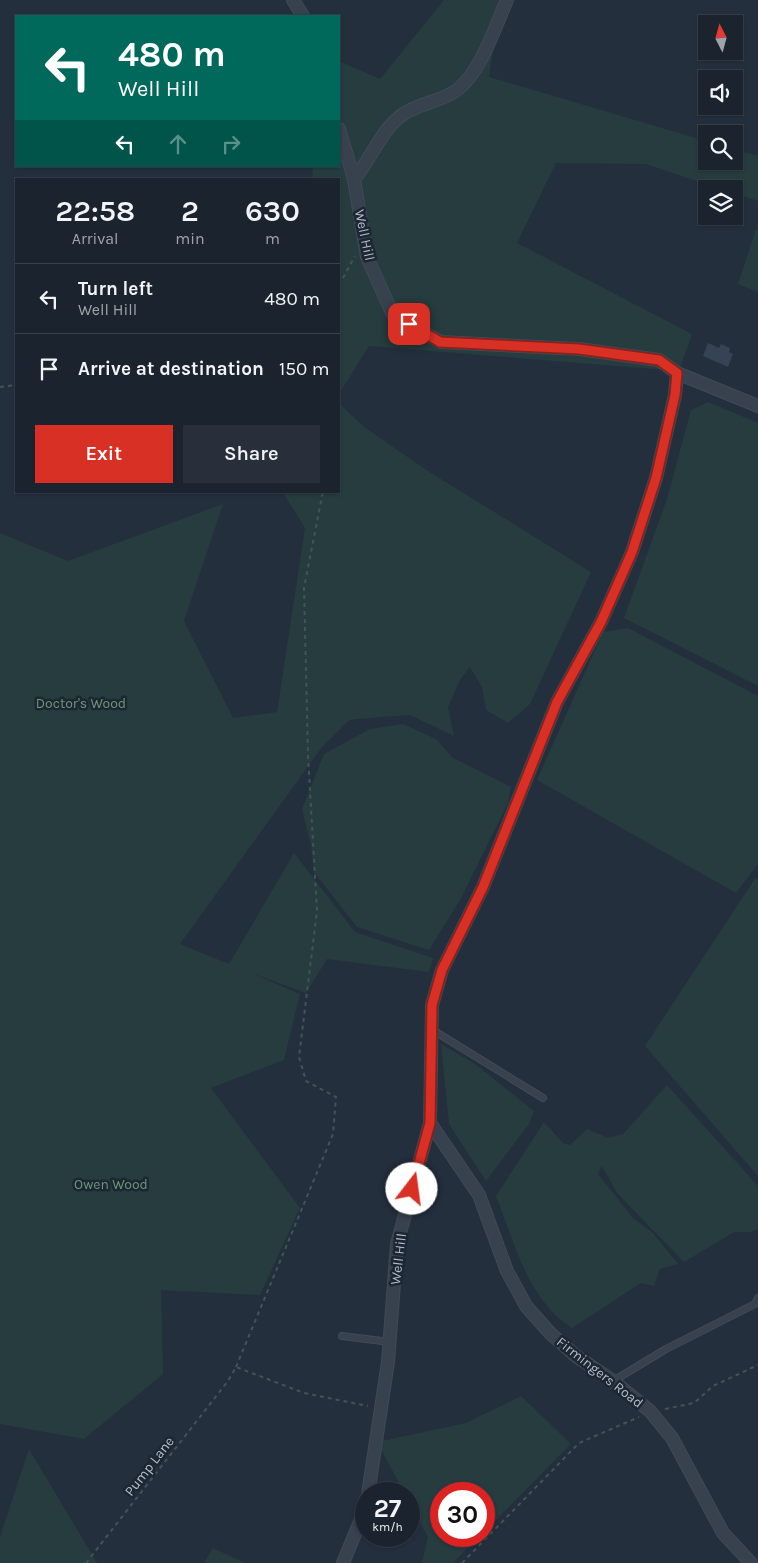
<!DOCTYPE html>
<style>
:root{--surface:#1b232e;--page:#282f3a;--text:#f1f3f6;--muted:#a0a4aa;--line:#39404a;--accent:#d93025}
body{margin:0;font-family:Karla,sans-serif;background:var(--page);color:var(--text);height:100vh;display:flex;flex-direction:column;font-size:19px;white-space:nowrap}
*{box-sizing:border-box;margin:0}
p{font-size:16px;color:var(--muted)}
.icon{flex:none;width:28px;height:28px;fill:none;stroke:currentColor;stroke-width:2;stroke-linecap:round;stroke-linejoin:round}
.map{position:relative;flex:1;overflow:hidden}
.sheet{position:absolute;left:15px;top:178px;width:325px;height:315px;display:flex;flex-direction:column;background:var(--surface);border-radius:0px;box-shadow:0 1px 4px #0004,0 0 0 1px var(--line)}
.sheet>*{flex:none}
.banner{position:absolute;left:15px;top:15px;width:325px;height:152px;border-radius:0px;box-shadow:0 1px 4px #0004,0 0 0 1px var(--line);background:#00695c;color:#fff;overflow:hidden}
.needle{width:32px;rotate:354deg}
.controls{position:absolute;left:698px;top:15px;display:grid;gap:10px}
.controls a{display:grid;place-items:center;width:45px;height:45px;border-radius:0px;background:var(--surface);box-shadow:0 1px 4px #0004,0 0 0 1px var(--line);font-size:25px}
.speed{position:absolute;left:355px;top:1482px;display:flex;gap:10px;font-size:25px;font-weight:700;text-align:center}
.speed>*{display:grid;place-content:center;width:65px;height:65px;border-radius:50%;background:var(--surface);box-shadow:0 1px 4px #0004,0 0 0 1px var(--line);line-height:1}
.speed small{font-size:12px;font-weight:400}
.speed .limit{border:8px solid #d22;background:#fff;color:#111}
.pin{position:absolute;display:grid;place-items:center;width:42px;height:42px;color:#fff;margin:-21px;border-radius:10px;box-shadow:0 2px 8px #0006}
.me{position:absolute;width:55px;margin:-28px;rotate:15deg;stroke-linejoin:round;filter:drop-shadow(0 0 4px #0008)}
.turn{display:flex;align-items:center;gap:18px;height:105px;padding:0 20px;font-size:22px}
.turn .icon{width:65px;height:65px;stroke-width:2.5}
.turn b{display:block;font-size:35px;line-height:42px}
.lanes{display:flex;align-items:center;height:48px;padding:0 20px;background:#0003;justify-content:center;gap:25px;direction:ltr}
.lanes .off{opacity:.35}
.eta{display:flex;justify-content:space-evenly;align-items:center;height:85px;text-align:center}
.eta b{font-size:30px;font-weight:600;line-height:35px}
.primary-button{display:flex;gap:10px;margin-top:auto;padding:10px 20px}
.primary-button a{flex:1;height:58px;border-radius:0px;background:var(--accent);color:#fff;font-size:20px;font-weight:600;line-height:58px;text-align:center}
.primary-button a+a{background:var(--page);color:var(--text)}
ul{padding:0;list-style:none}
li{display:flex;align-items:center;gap:15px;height:70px;padding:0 20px;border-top:1px solid var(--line)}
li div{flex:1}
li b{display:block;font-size:19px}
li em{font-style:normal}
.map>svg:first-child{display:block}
.green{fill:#263c3f}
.building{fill:#364354}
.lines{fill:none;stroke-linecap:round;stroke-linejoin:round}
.lane-casing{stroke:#414a57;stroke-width:8}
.street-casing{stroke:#414a57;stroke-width:14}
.path{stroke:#3f5557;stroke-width:2;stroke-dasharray:4 4;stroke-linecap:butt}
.lane{stroke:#38414e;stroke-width:6}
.street{stroke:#38414e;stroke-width:12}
.route-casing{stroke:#8d1f18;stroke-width:12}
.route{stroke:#d93025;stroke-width:9}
.labels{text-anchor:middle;stroke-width:5;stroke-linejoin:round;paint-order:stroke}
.street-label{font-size:14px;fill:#b4bcc9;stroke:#1d2633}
.park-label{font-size:14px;fill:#6b9a76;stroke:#1d2633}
</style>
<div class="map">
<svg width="758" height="1563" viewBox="0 0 758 1563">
<rect width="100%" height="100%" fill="#242f3e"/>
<g class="green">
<path d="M444,0H500L489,77L706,141V161H734V149L758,156V201L734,193V189H720L646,164L556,163L517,243L692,334L679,371L369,346L339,394V179H312L313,166H339V61L380,79Z"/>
<path d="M758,223V292L738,284Z"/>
<path d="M708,402L758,423V686L624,618L667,499L691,410Z"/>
<path d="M339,403L364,427L428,471L591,572L530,704L508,723L486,710L482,687L470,667L460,680L448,707L454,736L410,715L379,717L349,720L322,747L180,944L229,964L294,853L355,932L433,958L429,972L327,959L306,993L251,973L300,994L284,1060L211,1088L300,1208L260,1295L161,1290L163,1374L84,1439L0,1424V533L68,561L223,504L184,621L233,718L277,712L305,528L282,491H339Z"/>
<path d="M628,628L758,696V864L736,893L537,780L603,632Z"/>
<path d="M403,724L436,739L453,758L511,787L508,803L460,900L429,950L357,927L314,872L311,845L302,809L324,754L370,729Z"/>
<path d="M756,877L758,880V1176L645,1046Z"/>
<path d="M441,1044L475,1064L534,1111L529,1124L486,1181L449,1124Z"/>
<path d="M667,1085L758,1186V1229L751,1232H734L684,1262L617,1193L602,1166L598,1174L634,1219L652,1232L678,1264L660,1269L654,1286L641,1283L572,1328C527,1299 515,1244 496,1196L544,1122L563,1143L570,1145L587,1129L608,1138L623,1134Z"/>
<path d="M521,1396L571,1444L484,1532V1494H441V1536H479L453,1563H422L428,1537L409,1501V1494H405L377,1442L466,1423Z"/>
<path d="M29,1449L97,1563H0V1537Z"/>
<path d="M213,1548L245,1563H204Z"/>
</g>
<path class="building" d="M708,343L719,348L721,344L730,348L729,352L733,354L728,367L703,356Z"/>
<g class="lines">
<defs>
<g id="lane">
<path d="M431,1029L543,1098"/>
<path d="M342,1336L390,1342"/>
<path d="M613,1381L666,1349L755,1304L758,1298"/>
</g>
<g id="street">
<path d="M293,0L303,16"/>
<path d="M339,129L354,179L367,257L393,315L441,342L579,349L659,360L677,373L675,395L656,478L632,552L601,622L557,702L483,887L442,970L432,1005L430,1123L397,1244L388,1362L368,1494"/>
<path d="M354,179C371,160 380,131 402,115C418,103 441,102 457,90C481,72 495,27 507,0"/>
<path d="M677,373L758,406"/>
<path d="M430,1123L479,1195L507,1271L526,1306L550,1333L576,1356L613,1381L650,1411L672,1438L723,1533L751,1563"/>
<path d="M343,1563L366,1507"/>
</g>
</defs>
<use href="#lane" class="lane-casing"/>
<use href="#street" class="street-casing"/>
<g class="path">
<path d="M339,285L355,256"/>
<path d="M0,387L16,385"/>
<path d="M236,1367L333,1134L336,1097L306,1081L299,1057L317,911L308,756L304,588L323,491"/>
<path d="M665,1409L694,1403L713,1386L758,1365"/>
<path d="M86,1563L228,1381L236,1367L304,1393L368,1406"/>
<path d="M462,1563L579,1443L639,1417"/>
</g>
<use href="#lane" class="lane"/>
<use href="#street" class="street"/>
</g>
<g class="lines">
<defs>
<path id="route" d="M409,324L440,342L579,349L659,360L677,373L675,395L656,478L632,552L601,622L557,702L483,887L442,970L432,1005L430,1123L412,1189"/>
</defs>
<use href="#route" class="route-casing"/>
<use href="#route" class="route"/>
</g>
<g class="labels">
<g class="street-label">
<text transform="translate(365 235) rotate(78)" y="5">Well Hill</text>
<text transform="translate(398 1259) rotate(-83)" y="5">Well Hill</text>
<text transform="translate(600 1372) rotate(38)" y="5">Firmingers Road</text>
<text transform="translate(149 1466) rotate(-52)" y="5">Pump Lane</text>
</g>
<g class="park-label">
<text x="81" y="708">Doctor's Wood</text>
<text x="111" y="1189">Owen Wood</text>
</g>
</g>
</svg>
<div class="controls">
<a><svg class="needle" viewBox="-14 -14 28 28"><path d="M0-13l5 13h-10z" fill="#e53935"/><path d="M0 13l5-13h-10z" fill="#a0a4aa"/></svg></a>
<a><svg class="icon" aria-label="sound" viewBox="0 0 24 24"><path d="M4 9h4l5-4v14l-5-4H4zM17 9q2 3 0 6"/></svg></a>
<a><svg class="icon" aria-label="search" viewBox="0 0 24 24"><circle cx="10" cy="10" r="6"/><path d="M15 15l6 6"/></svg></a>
<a><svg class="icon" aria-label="layers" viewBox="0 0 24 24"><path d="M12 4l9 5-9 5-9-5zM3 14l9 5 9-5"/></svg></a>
</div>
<div class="speed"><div>27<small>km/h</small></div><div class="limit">30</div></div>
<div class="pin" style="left:409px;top:324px;background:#d93025"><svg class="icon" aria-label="arrive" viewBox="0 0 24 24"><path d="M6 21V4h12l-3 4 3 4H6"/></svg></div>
<svg class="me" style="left:412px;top:1189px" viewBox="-20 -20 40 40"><circle r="19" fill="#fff"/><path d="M0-13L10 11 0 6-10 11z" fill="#d93025"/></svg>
<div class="banner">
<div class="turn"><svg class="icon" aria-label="left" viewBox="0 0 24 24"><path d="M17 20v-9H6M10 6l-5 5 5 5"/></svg><div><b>480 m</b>Well Hill</div></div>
<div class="lanes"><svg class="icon" aria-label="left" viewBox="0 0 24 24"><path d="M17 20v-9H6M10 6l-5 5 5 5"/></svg><svg class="icon off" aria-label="ahead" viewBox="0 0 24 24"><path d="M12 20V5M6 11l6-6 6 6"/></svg><svg class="icon off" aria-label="right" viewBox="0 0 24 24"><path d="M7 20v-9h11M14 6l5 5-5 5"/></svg></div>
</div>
<section class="sheet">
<div class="eta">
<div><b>22:58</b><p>Arrival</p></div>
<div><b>2</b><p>min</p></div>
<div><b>630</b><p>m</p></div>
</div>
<ul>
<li><svg class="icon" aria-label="left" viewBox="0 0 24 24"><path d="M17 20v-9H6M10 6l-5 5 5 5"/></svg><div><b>Turn left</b><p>Well Hill</p></div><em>480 m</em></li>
<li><svg class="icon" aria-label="arrive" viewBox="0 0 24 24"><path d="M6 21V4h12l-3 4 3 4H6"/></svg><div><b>Arrive at destination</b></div><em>150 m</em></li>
</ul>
<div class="primary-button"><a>Exit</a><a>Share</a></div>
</section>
</div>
